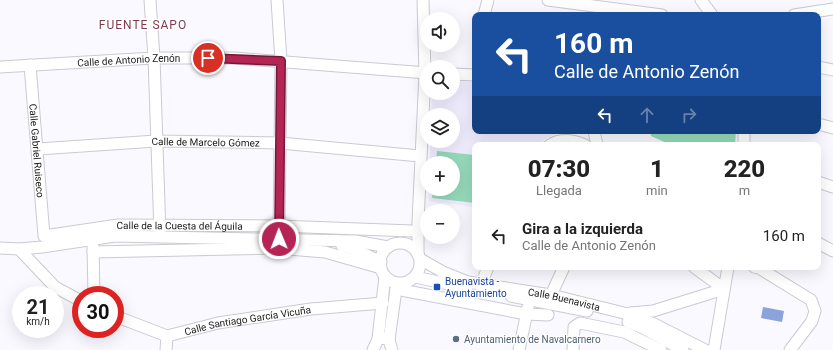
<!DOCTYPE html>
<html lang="es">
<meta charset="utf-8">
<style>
:root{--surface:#fff;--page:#f2f2f2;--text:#222;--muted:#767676}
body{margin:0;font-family:Roboto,sans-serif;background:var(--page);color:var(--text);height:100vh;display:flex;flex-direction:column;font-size:15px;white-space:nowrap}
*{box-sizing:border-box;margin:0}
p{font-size:13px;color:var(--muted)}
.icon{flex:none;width:22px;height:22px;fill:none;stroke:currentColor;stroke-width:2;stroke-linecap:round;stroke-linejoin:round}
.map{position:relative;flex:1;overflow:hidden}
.panel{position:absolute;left:472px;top:142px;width:349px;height:128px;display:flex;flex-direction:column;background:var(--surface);border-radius:8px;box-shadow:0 4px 16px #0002}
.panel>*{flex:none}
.top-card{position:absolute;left:472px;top:12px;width:349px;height:122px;border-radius:8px;box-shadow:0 4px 16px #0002;background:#1a4fa0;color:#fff;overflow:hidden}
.fabs{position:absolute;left:420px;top:12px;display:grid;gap:8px}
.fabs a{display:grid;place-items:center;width:40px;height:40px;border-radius:50%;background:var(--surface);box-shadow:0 4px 16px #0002;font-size:20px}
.speed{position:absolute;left:12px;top:286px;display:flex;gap:8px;font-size:20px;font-weight:700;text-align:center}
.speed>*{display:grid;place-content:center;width:52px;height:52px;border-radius:50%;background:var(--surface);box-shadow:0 4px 16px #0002;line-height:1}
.speed small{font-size:10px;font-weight:400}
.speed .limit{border:6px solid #d22;background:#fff;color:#111}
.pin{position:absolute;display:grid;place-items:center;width:34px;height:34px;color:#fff;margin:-17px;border:2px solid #fff;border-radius:50%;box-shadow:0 1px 4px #0007}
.me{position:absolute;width:44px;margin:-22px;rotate:359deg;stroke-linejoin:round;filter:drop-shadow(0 0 3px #0008)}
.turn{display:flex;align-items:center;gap:14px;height:84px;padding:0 16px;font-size:18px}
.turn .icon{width:52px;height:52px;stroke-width:2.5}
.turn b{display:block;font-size:28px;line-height:34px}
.lanes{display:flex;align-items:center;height:38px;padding:0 16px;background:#0003;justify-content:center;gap:20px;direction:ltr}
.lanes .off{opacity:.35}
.eta{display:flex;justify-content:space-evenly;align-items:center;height:68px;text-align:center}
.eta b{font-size:24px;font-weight:800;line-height:28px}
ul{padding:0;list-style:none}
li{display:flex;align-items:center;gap:12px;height:52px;padding:0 16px}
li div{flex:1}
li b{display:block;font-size:15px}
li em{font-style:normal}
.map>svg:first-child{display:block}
.education{fill:#f0edff}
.green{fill:#96dbbb}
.water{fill:#8aa4db}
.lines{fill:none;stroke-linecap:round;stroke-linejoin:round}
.minor-casing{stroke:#cacbd1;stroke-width:13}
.minor{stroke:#fff;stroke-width:11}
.route-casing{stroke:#751838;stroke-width:10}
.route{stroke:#b42556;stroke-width:7}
.transit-dot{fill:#1a4fb4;stroke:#fff;stroke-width:1.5}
.service-dot{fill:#5c6f8a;stroke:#fff;stroke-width:1.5}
.labels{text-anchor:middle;stroke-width:3;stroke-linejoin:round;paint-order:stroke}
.street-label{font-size:10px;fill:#202022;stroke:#fff}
.transit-label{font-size:10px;fill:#164399;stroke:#fff;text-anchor:start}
.service-label{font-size:10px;fill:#4e5e75;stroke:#fff;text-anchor:start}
.quarter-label{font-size:12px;letter-spacing:1px;fill:#813a4b;stroke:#fff}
</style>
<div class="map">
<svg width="833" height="350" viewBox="0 0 833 350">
<rect width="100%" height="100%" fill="#f9f9ff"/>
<path class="education" d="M453,80L475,83V131H565L546,138L539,145H475V207L429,201V189H453V163H430V141H453V115H431L432,93H453Z"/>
<g class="green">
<path d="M650,131H736L735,145H671L651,136Z"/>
<path d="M437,151L475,155V203L432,198L433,189H453V163H436Z"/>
</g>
<path class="water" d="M763,307L784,311L782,322L761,318Z"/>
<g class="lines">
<defs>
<g id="minor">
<path d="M150,0L154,58L160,233"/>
<path d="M277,0L281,61L279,233"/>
<path d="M548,0L662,15"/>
<path d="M701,0L712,15"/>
<path d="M484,15L488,0"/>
<path d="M794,15L833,9"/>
<path id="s1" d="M30,65L44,236L118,225L279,226L412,231"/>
<path id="s2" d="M0,67L154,58H234L427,73"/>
<path d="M818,67L833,70"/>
<path d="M453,74L475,75"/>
<path d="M818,124L833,128"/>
<path d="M594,131L597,145"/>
<path d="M550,145C561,138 573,140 585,145"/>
<path d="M744,145V131"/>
<path id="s3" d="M38,149L156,141L280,143L420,156"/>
<path d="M818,182L833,187"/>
<path d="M818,243L833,251"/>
<circle cx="400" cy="263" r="20"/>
<path d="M93,246L94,295"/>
<path d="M342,246L354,249L381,262"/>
<path d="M0,248L19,249L42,247L115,236L355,241L388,247"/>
<path d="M19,249L55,287L81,301"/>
<path d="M93,252L276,248L325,252L381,268"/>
<path d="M418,255V222L425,73L423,0"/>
<path id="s4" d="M420,259L443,272L468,282L551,295L624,313L654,324L705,350"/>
<path d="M694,267L724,289"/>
<path d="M754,267L759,268L811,300L815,311L812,321L790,350"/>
<path d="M415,277L467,288"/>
<path d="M481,285L488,267"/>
<path d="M396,289L526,314L548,315"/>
<path d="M551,295L564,267"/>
<path d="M511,296L587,311"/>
<path d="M630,313L653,311L724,289"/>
<path id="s5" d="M115,316L167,336L218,323L311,309L383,303"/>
<path d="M628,322L641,327L683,350"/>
<path d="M378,339L385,276"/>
<path d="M389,340L396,289L399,284"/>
<path d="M166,350L167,336"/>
<path d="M373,350L378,339L383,338L389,340L392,350"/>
<path d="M519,350L528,307"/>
<path d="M573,350L574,327L580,323L624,332L661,350"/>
<path d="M714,350L728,267"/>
</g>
</defs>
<use href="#minor" class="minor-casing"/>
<use href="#minor" class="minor"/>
</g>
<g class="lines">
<defs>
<path id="route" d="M208,58L281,61L279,239"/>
</defs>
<use href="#route" class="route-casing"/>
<use href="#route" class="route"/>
</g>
<rect class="transit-dot" x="433" y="283" width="8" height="8" rx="2"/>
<circle class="service-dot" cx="456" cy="339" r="4"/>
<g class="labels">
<g class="street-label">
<text dy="4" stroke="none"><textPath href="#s2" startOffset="129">Calle de Antonio Zenón</textPath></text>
<text dy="4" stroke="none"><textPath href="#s3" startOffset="168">Calle de Marcelo Gómez</textPath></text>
<text dy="4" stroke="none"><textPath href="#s1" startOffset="86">Calle Gabriel Ruiseco</textPath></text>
<text dy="4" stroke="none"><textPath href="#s1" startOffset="308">Calle de la Cuesta del Águila</textPath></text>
<text dy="4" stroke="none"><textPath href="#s4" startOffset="151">Calle Buenavista</textPath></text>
<text dy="4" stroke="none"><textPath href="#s5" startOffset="138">Calle Santiago García Vicuña</textPath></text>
</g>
<g class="transit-label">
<text x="445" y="285">Buenavista -<tspan x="445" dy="12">Ayuntamiento</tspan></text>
</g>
<g class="service-label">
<text x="464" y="343">Ayuntamiento de Navalcarnero</text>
</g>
<g class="quarter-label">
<text x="143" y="29">FUENTE SAPO</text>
</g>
</g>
</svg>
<div class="fabs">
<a><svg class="icon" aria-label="sound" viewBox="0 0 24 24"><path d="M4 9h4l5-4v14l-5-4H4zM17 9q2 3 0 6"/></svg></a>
<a><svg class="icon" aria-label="search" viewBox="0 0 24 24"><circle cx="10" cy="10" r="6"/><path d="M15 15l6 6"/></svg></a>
<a><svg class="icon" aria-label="layers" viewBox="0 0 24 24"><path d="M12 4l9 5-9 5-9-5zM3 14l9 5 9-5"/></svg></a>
<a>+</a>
<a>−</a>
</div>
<div class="speed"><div>21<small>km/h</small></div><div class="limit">30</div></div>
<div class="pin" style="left:208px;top:58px;background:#d93025"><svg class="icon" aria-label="arrive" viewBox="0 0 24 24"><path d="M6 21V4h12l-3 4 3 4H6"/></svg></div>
<svg class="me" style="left:279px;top:239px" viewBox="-20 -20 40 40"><circle r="17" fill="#b42556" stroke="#fff" stroke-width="3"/><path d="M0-11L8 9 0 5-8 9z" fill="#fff"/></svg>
<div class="top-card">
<div class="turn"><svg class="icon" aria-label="left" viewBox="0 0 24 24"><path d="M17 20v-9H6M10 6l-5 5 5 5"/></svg><div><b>160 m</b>Calle de Antonio Zenón</div></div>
<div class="lanes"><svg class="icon" aria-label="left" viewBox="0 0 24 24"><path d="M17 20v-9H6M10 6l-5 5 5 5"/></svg><svg class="icon off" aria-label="ahead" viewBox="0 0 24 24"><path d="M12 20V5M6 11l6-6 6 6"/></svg><svg class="icon off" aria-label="right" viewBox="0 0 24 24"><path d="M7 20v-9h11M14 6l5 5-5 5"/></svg></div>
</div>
<section class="panel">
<div class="eta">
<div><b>07:30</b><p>Llegada</p></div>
<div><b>1</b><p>min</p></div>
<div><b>220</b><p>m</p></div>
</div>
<ul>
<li><svg class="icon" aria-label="left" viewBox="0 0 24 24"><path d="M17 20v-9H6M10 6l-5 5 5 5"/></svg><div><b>Gira a la izquierda</b><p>Calle de Antonio Zenón</p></div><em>160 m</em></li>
</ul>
</section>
</div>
